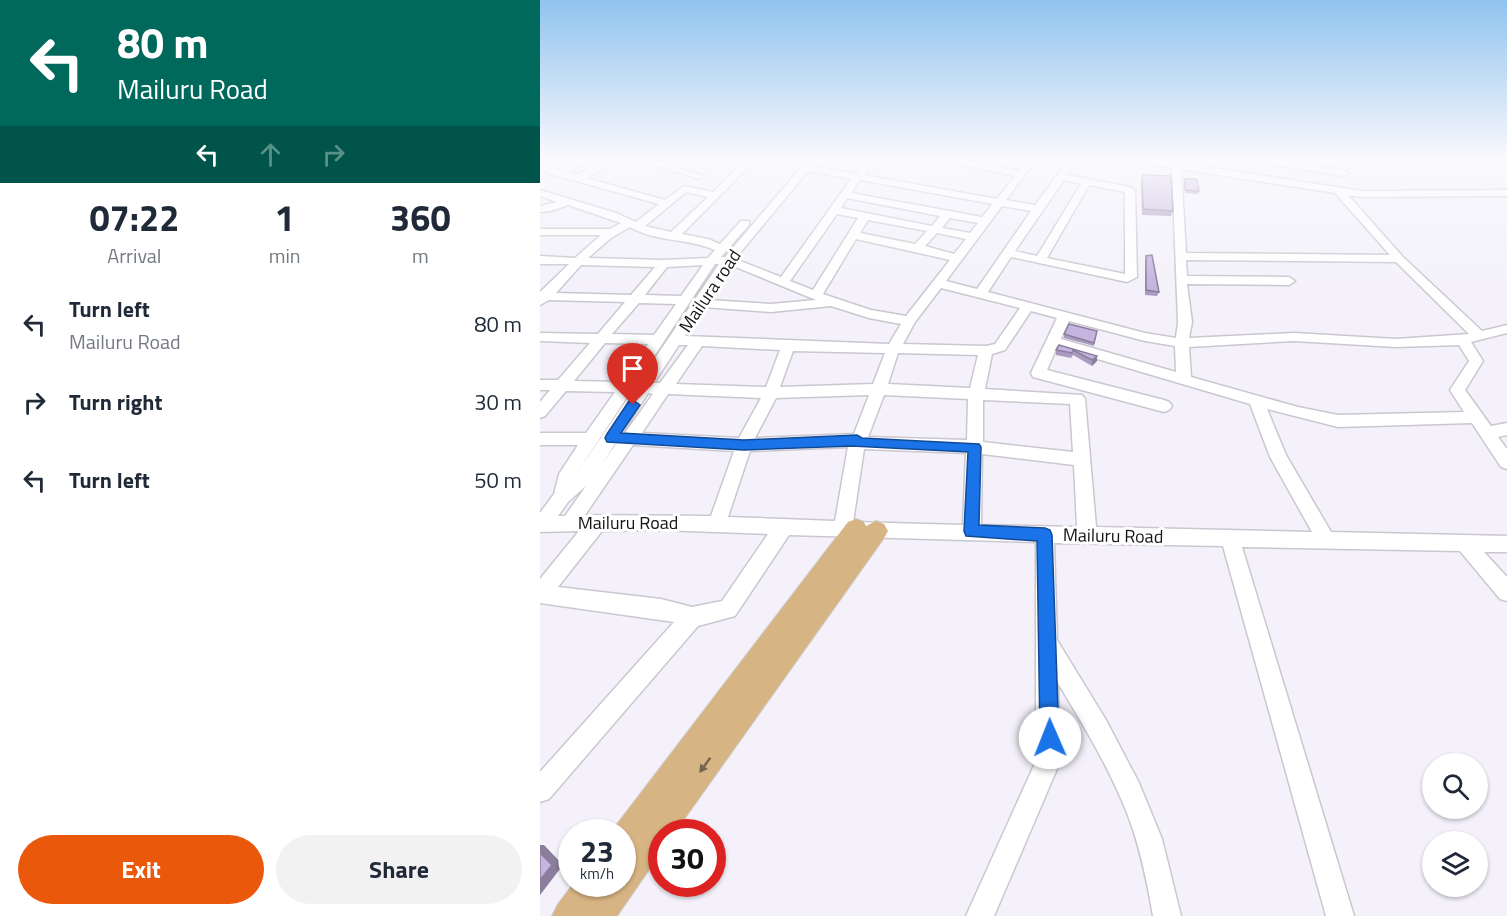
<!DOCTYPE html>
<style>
:root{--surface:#fff;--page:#f2f2f3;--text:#1f2937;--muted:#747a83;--accent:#ea580c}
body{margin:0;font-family:"Titillium Web",sans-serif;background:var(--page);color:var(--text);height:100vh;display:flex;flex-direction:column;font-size:22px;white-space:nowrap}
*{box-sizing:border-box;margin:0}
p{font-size:20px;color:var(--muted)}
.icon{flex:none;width:33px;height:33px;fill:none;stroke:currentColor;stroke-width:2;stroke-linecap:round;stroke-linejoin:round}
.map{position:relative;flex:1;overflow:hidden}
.drawer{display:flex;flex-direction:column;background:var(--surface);width:540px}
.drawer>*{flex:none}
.banner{background:#00695c;color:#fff;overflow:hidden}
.buttons{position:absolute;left:882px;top:753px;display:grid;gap:12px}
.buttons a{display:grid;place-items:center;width:66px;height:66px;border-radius:50%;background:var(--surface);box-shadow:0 2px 4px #0004;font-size:30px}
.speed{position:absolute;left:18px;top:819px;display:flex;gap:12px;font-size:30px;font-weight:700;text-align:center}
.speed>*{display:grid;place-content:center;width:78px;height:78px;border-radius:50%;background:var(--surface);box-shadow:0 2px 4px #0004;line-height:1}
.speed small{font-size:15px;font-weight:400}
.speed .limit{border:9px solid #d22;background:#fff;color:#111}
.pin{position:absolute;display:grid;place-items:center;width:51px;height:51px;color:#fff;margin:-62px -26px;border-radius:50% 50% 50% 0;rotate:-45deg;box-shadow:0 0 6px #0007}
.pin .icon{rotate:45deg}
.me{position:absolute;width:66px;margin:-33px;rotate:359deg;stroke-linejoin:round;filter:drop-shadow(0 0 4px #0008)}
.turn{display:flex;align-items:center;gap:21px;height:126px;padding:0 18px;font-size:27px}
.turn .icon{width:78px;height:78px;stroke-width:2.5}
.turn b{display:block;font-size:42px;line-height:51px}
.lanes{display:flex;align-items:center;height:57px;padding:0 18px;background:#0003;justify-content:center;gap:30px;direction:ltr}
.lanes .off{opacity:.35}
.eta{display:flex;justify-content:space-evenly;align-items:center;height:102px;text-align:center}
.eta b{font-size:36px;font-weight:700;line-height:42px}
.action{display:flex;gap:12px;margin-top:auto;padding:12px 18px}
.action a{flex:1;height:69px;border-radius:36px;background:var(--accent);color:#fff;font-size:24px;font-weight:700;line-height:69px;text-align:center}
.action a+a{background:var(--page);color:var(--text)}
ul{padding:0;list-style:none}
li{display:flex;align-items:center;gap:18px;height:78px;padding:0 18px}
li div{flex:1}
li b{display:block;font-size:22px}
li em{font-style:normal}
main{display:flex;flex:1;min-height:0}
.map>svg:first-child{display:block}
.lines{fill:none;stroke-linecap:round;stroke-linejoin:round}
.minor-casing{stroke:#cac7d0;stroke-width:3}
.major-casing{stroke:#d0d0d0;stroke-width:2}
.minor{fill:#fff;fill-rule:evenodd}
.major{fill:#d7b483;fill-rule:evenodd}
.wall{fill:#a99bc0}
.shaded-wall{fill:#8a7e9c}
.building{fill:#c5b4df;stroke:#8a7e9c;stroke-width:1.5}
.oneway{fill:#76644c}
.route{fill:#1a73e8;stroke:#114b97;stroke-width:1.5}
.labels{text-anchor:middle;stroke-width:6;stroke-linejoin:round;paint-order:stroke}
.street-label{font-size:18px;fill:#141316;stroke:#fff}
</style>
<main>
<section class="drawer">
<div class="banner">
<div class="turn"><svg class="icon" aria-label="left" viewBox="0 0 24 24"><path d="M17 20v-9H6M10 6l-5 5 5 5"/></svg><div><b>80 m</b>Mailuru Road</div></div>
<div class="lanes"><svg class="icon" aria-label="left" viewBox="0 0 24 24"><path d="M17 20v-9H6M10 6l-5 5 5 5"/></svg><svg class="icon off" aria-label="ahead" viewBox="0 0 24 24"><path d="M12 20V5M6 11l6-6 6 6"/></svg><svg class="icon off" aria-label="right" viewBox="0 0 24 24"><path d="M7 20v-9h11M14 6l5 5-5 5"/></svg></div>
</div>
<div class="eta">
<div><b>07:22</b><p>Arrival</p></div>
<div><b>1</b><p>min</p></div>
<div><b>360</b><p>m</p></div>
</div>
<ul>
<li><svg class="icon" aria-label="left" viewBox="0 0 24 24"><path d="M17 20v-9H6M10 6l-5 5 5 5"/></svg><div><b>Turn left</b><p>Mailuru Road</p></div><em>80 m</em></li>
<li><svg class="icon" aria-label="right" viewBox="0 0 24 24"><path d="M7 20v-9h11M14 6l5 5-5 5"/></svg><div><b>Turn right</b></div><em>30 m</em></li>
<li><svg class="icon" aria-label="left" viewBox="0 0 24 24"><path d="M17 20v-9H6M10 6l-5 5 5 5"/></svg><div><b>Turn left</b></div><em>50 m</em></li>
</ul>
<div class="action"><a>Exit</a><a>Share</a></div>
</section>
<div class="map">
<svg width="967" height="916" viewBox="0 0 967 916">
<rect width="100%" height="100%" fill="#f4f1fa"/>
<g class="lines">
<defs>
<g id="minor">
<path d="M41,158H53L28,172L37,175L70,158H82L46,178L125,200L144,186L173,192L207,158H217L142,234L168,239L180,244L201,221H209V225L181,257H185L269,158H278L272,166L315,174L326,158H335L324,175L457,199L475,176L390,158H412L478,171L488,158H497L466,200L495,205L530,158H539L527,175L590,187L595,190L597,277L587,282L471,257L448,292L605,333L636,338L638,322L632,168L583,158H608L632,162L631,158H641V163L822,191L967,190V196L822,197L808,195L863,257L942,331L967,325V333L931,342L943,361L925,390L951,426L967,423V435L958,437L967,449V469L961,467L932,423L798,427L727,409L746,455L791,532L967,536V552H944L967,577V601L960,599L920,551L702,547L814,916H786L683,546L514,543L517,640L566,720L599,783L622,839L641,916H613C607,881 600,846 587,813C569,767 543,725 518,683L520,762L454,916H426L496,761V542L249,535L195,616L158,626L9,799L0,802V772L134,622L0,603V579L39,531L0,532V513L14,494L19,474L38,445H0V433H46L75,392L26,391L5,416L0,418V402L10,390H0V380H18L50,343L0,341V333L58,334L85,302L9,300L0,305V292L29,264H0V256L35,258L61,235H0V229H70L81,223L28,205L11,211L0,212V206L17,202L0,196V190L76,213L96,222L119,204L0,171V165L19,170ZM641,169L795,193L850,255L646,253ZM268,171L311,179L241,277L195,259ZM320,180L453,204L442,217L311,193ZM524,180L541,184L497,256L475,251ZM549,185L585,192V274L507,258ZM146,192L168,197L131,232L105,226ZM307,198L400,216L392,226L301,208ZM462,206L491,211L437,289L406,281ZM297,214L318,218L273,290L250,281ZM410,218L438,223L430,233L402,228ZM328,220L387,231L375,244L320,233ZM90,227C115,242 148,238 175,250L168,258L124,260L48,258L71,238ZM397,233L426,239L414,254L385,246ZM316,239L410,260L366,316L331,310L283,294ZM646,260L856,262L929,334L856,339L754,333L649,338L652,322L647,284L749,285L755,281L749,277L647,276ZM175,264H179L35,476ZM41,265L115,267L91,295L16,293ZM163,265L141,296L105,295L127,267ZM191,265L276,300L231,304L168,300ZM401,288L480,308L455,344L446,346L363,344L375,322ZM99,303L136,304L114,335L72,334ZM291,306L329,318L361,324L349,344L145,336L163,307L231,312ZM491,311L517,318L491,373L493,377L624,412L629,410L632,406L629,402L624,400L507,370L517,347L710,404L730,457L772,532L556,527L545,399L542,395L445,389L452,354L465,350ZM529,321L605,341L635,346L636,372L521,339ZM754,341L856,347L919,345L929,361L910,390L924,412L798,415L758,407L651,377L649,347ZM65,343L108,344L82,382L34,381ZM139,345H148L120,383H114ZM162,346L240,350L226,387L136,384ZM253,351L345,353L333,384L240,387ZM358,353L438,355L430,388L348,384ZM108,393L113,394L85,433L83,432ZM128,394L221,398L199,438L102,433ZM329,395L314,434L215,438L236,398ZM344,395L428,399L427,440L328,437ZM443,400L530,404L533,452L443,442ZM75,444H76L62,464ZM93,445L194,451L171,516L45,515ZM308,447L295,521L188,517L210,451ZM324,449L426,453L423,525L313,522ZM442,454L534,465L537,527L441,525ZM46,486L25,516H18L28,502ZM121,530L228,534L182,601L152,607L121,599L18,587L62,531Z"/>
<path d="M92,158H108L164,176L159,179Z"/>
<path d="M696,158H722L803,170L808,173L803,176Z"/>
</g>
<path id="major" d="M316,519L324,522L326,526L336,521L344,524L348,531L344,538L135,832H122V851L77,916H12L18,904L33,884H82V832H71L308,522Z"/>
</defs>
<use href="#minor" class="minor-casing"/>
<use href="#major" class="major-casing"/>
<use href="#minor" class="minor"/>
<use href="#major" class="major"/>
</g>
<g class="wall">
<path d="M602,175L633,211L631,216L602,215L601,180Z"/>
<path d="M645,179L659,191L658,194L645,193Z"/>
<path d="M606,256L619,292L617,296L605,295V261Z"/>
<path d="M557,331L554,346L524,338V334Z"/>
<path d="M519,345L557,356V361L552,366L533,355L531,358L516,355V350Z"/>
</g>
<g class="shaded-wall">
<path d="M557,356V361L552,366V360Z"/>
<path d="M0,845H4L23,865L0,895Z"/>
</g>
<g class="building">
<path d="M602,175L631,176L633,211L603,209Z"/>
<path d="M645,179H657L659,191L645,190Z"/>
<path d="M612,255L619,292L606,290V256Z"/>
<path d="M529,324L557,331L554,343L524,334Z"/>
<path d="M519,345L557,356L552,360L533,350L532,353L516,350Z"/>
<path d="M0,853L12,865L0,880Z"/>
</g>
<defs><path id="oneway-solid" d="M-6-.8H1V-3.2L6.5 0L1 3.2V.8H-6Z" transform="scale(1.5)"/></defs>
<use class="oneway" href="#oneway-solid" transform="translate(165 765) rotate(126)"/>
<linearGradient id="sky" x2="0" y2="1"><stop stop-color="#90c3ee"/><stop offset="0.55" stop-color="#faf9fd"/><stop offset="1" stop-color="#faf9fd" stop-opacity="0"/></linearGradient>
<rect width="967" height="287" fill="url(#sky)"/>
<path class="route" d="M93,400L100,405L81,433L204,440L317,435L322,438L439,444L441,447L439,525L505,528L510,530L512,535L519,738L516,745L510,748L503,745L500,738L497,541L426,536L424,531L428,452L312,446L204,450L67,442L65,438L67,434L89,401Z"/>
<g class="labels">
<g class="street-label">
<text transform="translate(170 291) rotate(-56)" y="6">Mailura road</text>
<text x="88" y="529">Mailuru Road</text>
<text transform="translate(573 536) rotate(1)" y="6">Mailuru Road</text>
</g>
</g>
</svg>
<div class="buttons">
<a><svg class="icon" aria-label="search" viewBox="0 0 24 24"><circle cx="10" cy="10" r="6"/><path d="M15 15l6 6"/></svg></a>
<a><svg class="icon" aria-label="layers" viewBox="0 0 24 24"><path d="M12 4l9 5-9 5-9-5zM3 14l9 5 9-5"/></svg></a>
</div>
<div class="speed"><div>23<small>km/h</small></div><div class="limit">30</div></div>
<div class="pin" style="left:93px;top:405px;background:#d93025"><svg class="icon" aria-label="arrive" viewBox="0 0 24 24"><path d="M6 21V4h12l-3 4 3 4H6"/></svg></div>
<svg class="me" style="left:510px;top:738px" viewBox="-20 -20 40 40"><circle r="19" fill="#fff"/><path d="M0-13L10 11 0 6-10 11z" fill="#1a73e8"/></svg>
</div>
</main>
